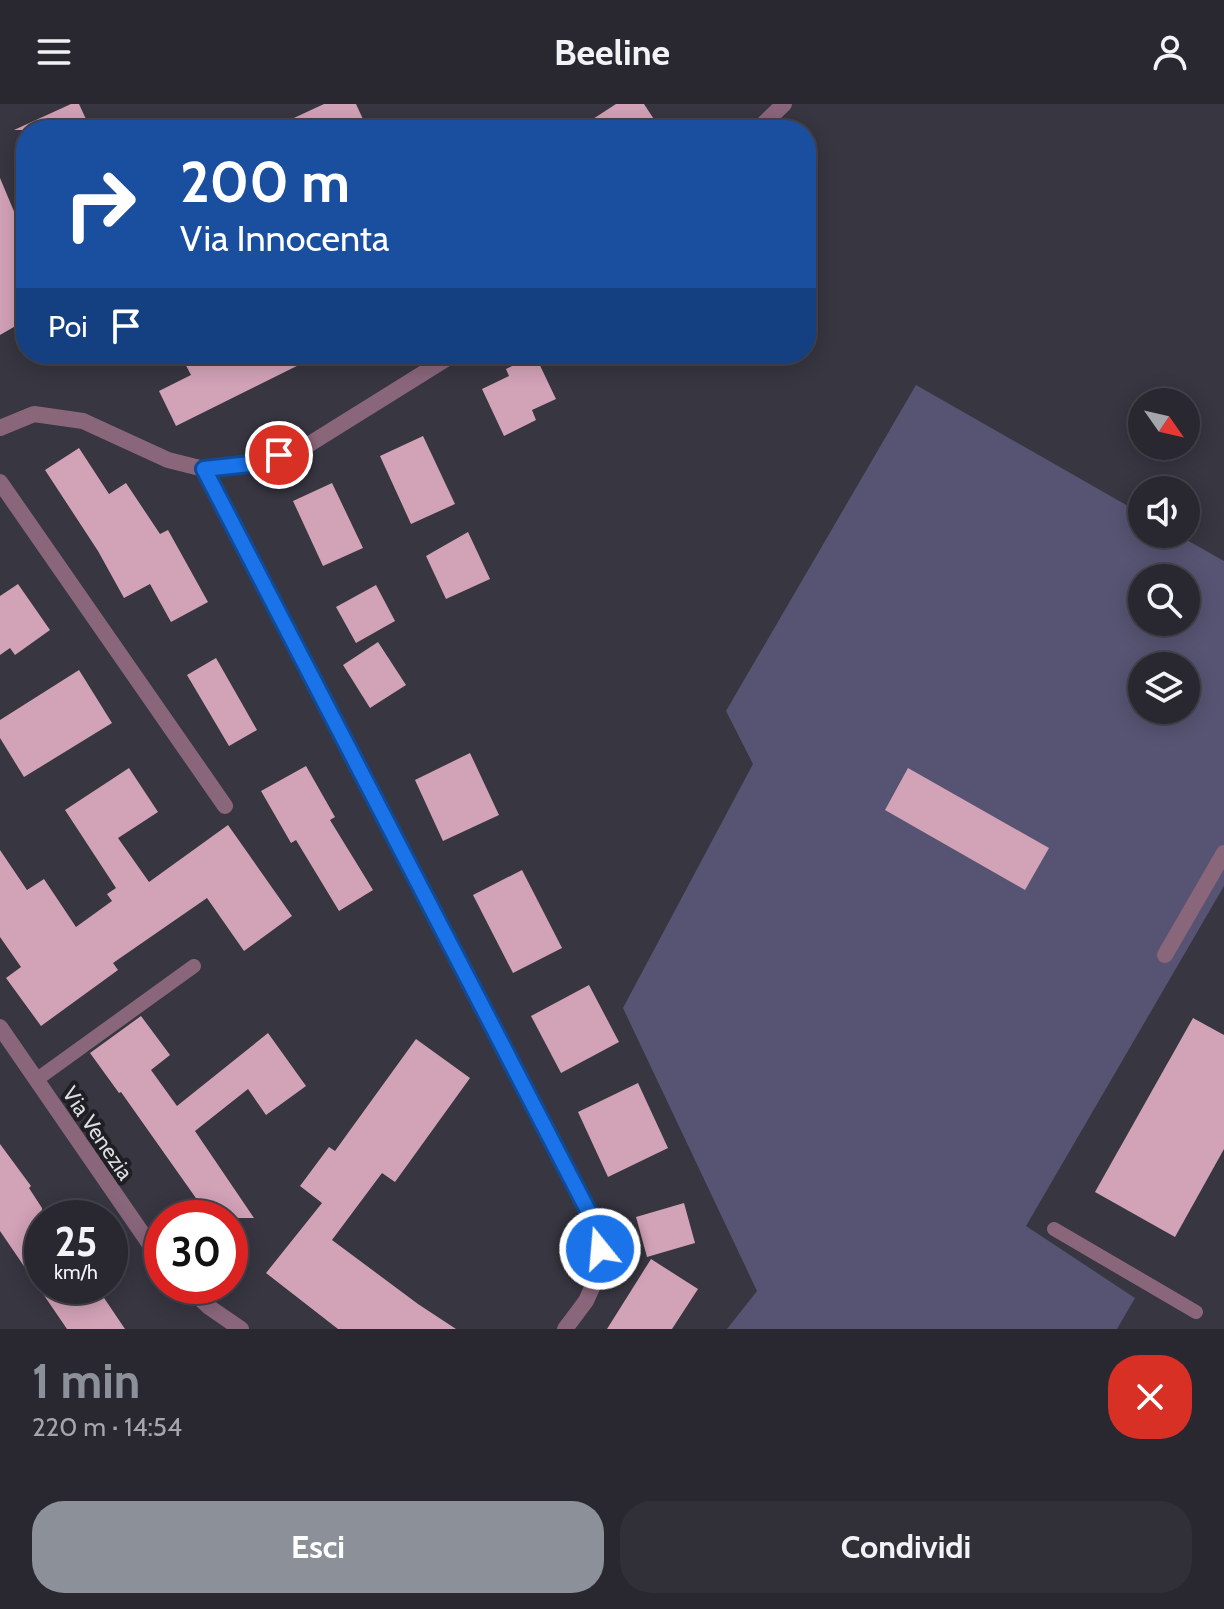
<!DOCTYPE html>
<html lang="it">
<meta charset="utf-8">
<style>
:root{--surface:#292831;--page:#313039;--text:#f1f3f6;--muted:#a5a6ab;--line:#45444d;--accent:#8c9099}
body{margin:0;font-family:Cabin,sans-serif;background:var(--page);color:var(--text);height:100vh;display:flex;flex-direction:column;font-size:30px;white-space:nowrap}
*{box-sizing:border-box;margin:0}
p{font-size:26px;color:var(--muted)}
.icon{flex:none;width:44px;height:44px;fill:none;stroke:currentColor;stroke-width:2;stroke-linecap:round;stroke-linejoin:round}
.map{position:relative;height:1225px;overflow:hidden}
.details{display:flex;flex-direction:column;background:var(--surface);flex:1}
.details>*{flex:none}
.top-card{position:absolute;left:16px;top:16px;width:800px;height:244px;border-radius:32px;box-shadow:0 4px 20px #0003,0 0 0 2px var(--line);background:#1a4fa0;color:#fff;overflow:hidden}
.needle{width:52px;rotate:124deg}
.fabs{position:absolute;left:1128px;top:284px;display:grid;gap:16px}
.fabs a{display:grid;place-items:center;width:72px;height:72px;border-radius:50%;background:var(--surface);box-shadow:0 4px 20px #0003,0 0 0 2px var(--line);font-size:40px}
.speed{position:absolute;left:24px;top:1096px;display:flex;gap:16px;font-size:40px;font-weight:700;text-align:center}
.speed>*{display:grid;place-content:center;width:104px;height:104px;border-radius:50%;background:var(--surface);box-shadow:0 4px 20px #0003,0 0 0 2px var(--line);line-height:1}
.speed small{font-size:20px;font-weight:400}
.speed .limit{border:12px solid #d22;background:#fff;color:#111}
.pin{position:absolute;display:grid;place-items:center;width:68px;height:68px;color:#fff;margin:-34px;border:4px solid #fff;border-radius:50%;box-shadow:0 2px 8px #0007}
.me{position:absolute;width:88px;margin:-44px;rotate:343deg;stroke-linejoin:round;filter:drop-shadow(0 0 6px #0008)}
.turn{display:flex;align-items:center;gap:28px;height:168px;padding:0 32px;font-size:36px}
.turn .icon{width:104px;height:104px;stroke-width:2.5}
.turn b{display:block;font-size:56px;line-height:68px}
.then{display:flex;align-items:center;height:76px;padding:0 32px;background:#0003;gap:16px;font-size:30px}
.round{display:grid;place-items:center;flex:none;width:84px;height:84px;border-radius:32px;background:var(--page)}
.head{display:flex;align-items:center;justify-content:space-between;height:136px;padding:0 32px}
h1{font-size:48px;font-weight:700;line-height:60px;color:var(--accent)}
.action{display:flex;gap:16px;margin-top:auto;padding:16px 32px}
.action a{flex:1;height:92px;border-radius:32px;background:var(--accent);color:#fff;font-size:32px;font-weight:700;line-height:92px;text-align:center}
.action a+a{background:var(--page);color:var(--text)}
header{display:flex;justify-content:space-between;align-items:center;height:104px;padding:0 32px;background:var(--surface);font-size:36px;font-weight:700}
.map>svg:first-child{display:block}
.green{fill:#575473;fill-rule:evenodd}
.building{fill:#d2a2b7}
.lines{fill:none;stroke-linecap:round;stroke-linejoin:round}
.lane{stroke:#8a667b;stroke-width:14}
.street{stroke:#8a667b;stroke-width:16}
.route-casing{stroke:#114b97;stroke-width:20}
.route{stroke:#1a73e8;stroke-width:14}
.labels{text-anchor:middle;stroke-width:8;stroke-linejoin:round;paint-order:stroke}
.street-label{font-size:22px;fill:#dcdce3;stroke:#1e1e23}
</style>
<header><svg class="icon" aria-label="menu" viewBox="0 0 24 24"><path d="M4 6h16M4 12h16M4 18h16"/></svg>Beeline<svg class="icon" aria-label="person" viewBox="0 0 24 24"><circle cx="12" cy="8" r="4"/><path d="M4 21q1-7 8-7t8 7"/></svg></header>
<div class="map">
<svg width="1224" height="1225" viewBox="0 0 1224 1225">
<rect width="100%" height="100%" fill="#373641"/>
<path class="green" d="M916,281L1142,410V430H1176L1224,457V782L1026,1122L1135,1194L1117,1225H727L757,1187L623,904L753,660L726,607ZM1142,474H1186V518H1142ZM1142,562H1186V606H1142Z"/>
<g class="building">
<path d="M71,0H79L91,26H14Z"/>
<path d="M324,0H356L368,26H268Z"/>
<path d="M616,0H644L661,26H576Z"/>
<path d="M0,74L26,136V216L0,231Z"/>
<path d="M180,250H321L176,322L159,287L191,271Z"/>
<path d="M535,251L556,295L532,306L536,316L504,332L482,285L509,272L506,265Z"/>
<path d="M423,332L455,400L411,420L380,352Z"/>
<path d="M79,344L109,390L126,379L160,430L168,426L208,498L171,518L150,480L124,494L98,447L45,366Z"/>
<path d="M332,379L363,444L323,462L293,397Z"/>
<path d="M468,428L490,475L446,495L426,452Z"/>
<path d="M18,480L50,526L15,551L10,544L0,551V492Z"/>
<path d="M376,481L395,517L356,539L336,503Z"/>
<path d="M378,538L406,581L370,604L343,561Z"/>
<path d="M216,554L257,626L229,642L187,571Z"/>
<path d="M79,566L112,619L24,673L0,634V616Z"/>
<path d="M470,649L499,711L443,737L415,676Z"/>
<path d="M306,662L335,713L330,716L373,786L339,807L296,736L291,739L261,687Z"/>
<path d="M129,664L158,708L118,734L149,778L228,721L292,812L244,847L207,794L113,859L118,866L41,922L6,874L21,863L0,833V746L27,786L44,775L76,823L112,797L107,790L116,784L65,706Z"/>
<path d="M908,664L1049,744L1025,786L885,706Z"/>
<path d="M522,766L562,844L513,869L473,791Z"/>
<path d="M589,881L619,938L561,969L531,912Z"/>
<path d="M141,912L170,951L151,966L177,1002L268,929L306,982L266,1011L248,985L195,1027L254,1114H210L121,988L119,989L90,949Z"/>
<path d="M1193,914L1224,931V1045L1175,1133L1095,1088Z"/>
<path d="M416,935L470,974L395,1078L382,1069L332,1136L418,1200L456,1225H338L266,1169L322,1099L300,1082L329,1043L335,1047Z"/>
<path d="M638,979L668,1044L608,1073L578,1008Z"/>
<path d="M0,1040L31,1082L29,1084L42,1104V1182H96L125,1225H67L0,1127Z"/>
<path d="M684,1099L695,1139L647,1153L636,1113Z"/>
<path d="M651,1155L698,1185L672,1225H607Z"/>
</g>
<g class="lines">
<g class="lane">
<path d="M36,976L194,862"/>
<path d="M1054,1125L1196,1208"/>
</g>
<g class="street">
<path d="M757,26L784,0"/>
<path d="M0,324L34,310L83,317L168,356L204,365L250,360L308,341L454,250"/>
<path d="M204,365L598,1126L601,1164L586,1197L565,1225"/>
<path d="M0,378L225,702"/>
<path d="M1165,851L1224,749"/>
<path d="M0,923L162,1158"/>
<path d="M187,1182L209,1203L241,1225"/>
</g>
</g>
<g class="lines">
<defs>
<path id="route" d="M279,351L250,360L204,365L598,1126L600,1145"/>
</defs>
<use href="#route" class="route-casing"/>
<use href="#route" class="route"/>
</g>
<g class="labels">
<g class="street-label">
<text transform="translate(98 1029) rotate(56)" y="8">Via Venezia</text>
</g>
</g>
</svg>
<div class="fabs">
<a><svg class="needle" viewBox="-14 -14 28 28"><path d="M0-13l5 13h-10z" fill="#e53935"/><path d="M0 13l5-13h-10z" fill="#a5a6ab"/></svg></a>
<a><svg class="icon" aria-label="sound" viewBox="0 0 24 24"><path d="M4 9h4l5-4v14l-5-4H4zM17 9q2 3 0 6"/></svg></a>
<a><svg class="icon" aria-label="search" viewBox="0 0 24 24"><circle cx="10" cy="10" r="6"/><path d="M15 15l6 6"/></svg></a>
<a><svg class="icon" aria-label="layers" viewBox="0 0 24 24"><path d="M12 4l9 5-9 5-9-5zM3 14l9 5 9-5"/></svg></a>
</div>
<div class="speed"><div>25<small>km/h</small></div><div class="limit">30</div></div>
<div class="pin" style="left:279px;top:351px;background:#d93025"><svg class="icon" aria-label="arrive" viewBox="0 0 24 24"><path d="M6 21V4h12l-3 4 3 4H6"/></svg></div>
<svg class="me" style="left:600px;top:1145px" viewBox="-20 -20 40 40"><circle r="17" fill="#1a73e8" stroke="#fff" stroke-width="3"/><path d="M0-11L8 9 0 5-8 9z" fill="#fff"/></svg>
<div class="top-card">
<div class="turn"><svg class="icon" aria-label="right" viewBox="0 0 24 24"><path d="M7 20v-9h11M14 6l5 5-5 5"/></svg><div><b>200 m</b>Via Innocenta</div></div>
<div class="then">Poi<svg class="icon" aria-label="arrive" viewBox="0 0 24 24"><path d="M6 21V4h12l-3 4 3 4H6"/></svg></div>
</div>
</div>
<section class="details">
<div class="head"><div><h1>1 min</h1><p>220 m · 14:54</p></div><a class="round" style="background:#d93025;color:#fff"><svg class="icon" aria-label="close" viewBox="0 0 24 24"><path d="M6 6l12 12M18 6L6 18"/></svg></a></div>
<div class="action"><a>Esci</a><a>Condividi</a></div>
</section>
